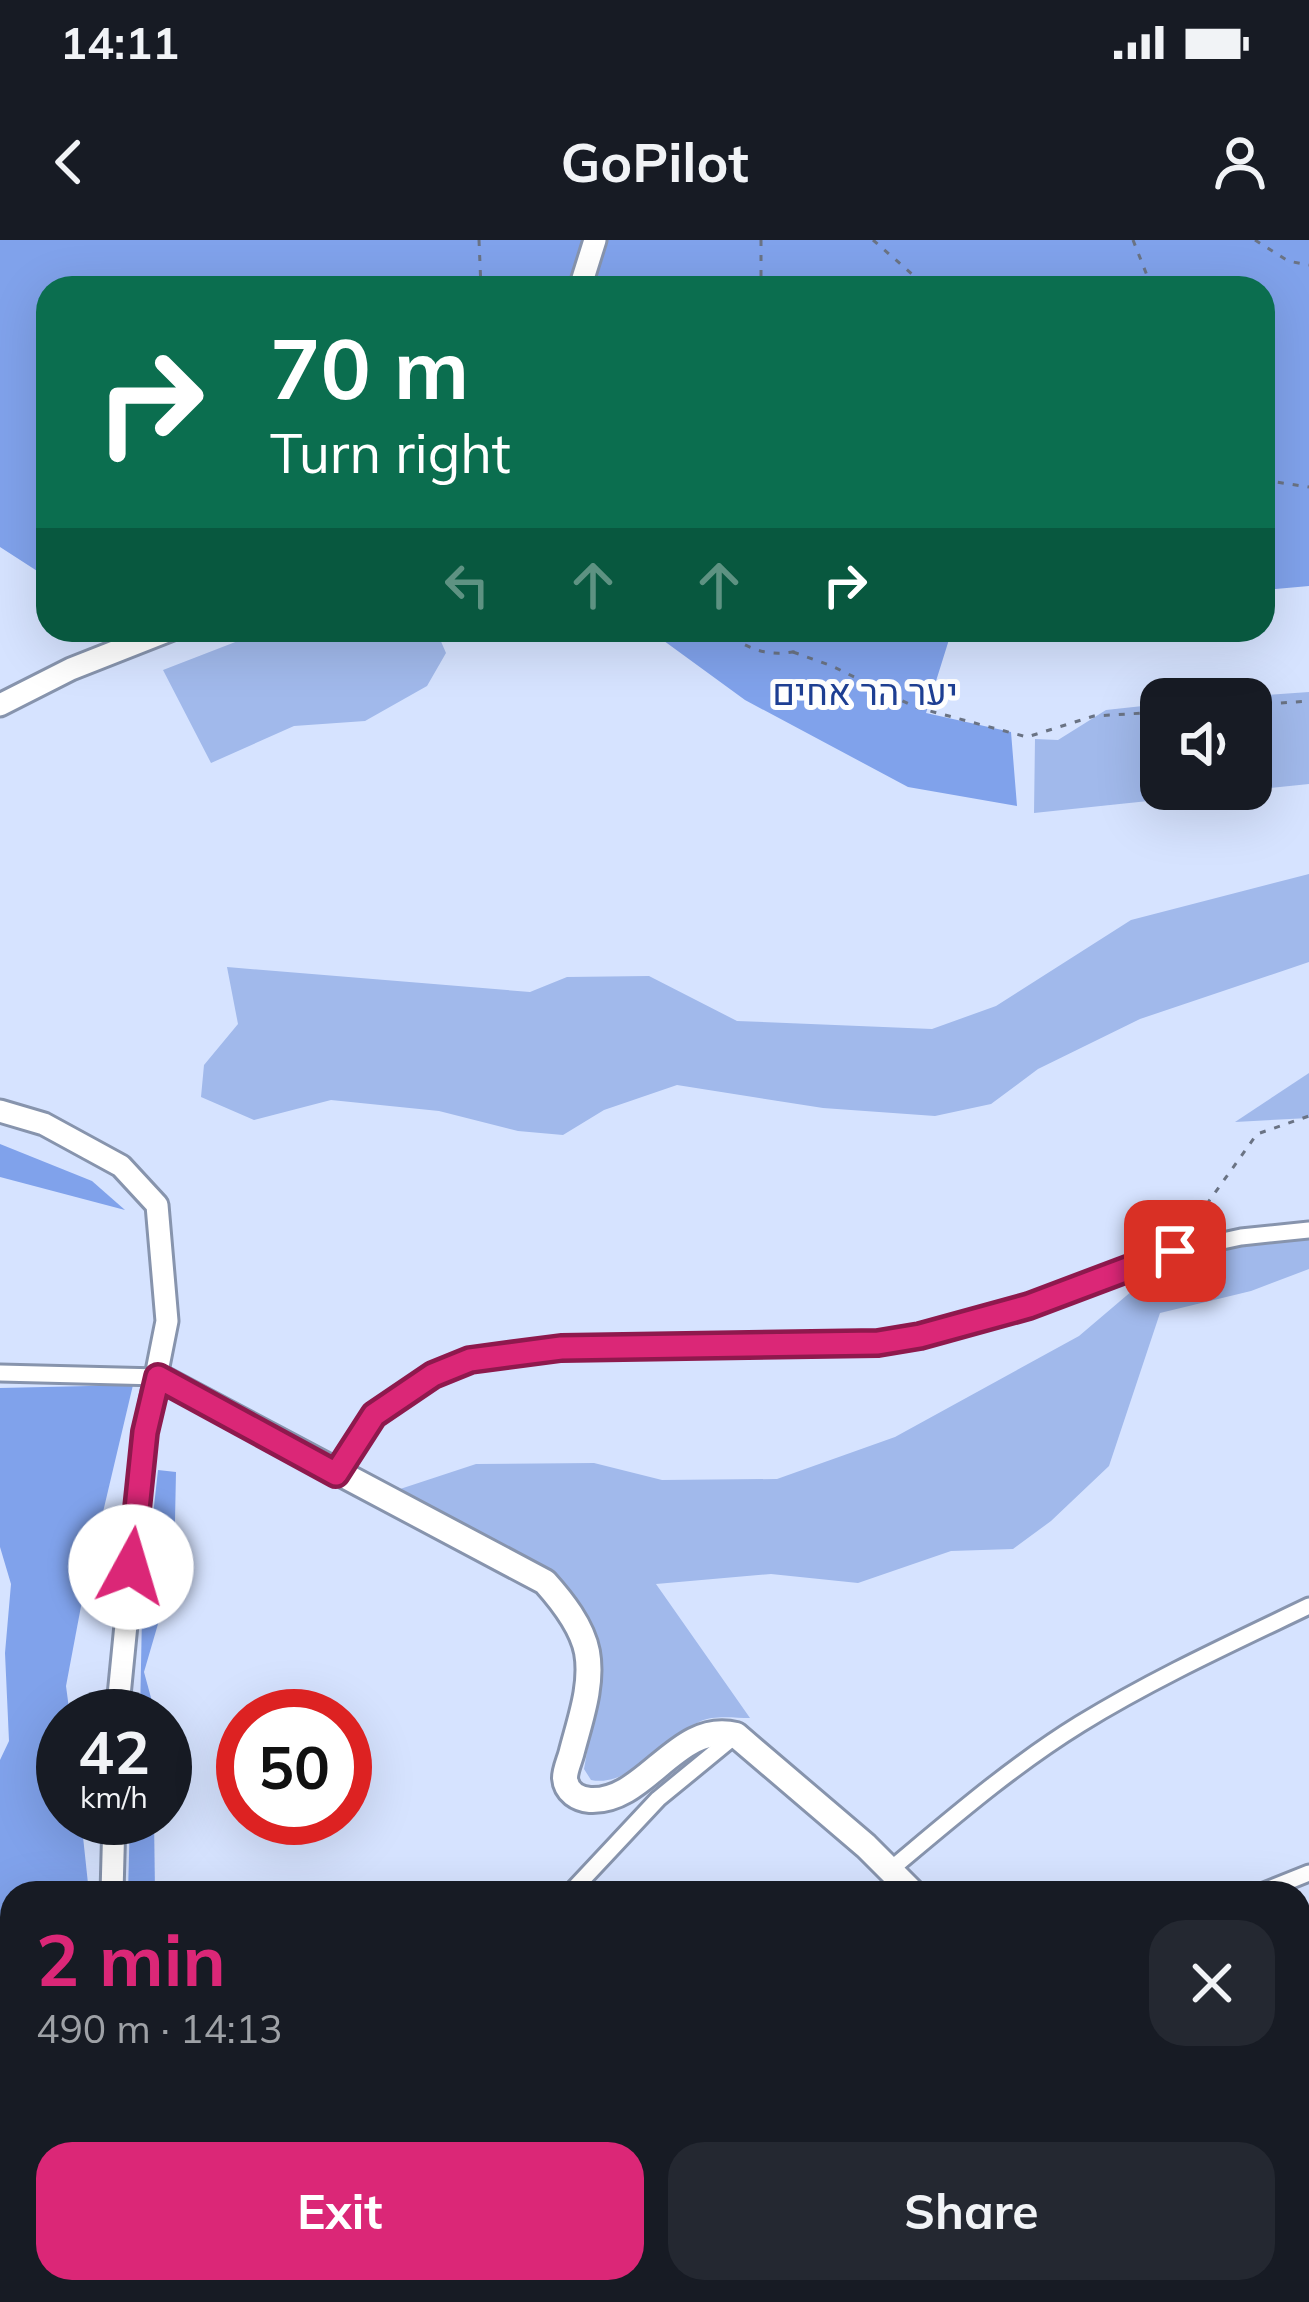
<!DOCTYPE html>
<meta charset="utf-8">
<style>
:root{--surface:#171b24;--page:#242831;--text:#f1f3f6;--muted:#9ea1a6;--accent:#db2777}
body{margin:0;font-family:Mulish,Heebo,sans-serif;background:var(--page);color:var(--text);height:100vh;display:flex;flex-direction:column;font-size:45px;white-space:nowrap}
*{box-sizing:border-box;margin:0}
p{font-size:39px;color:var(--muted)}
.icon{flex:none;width:66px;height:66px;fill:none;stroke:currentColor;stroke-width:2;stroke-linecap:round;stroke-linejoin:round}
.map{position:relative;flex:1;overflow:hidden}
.sheet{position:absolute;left:0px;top:1641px;width:1311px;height:423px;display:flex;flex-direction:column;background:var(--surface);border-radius:36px 36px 0 0;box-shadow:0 12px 48px #0002}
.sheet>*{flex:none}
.hud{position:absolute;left:36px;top:36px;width:1239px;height:366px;border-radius:36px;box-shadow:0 12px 48px #0002;background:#0b6e4f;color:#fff;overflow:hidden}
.tools{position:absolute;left:1140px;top:438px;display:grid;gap:24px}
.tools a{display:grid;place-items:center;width:132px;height:132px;border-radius:24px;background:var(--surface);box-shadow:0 12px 48px #0002;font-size:60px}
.speed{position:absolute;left:36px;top:1449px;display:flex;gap:24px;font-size:60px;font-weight:700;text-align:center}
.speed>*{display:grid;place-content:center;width:156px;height:156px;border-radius:50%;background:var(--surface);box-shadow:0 12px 48px #0002;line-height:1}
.speed small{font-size:30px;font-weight:400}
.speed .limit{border:18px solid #d22;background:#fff;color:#111}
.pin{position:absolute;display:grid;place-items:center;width:102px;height:102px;color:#fff;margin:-51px;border-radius:24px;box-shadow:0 6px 18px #0006}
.me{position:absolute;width:132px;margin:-66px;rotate:6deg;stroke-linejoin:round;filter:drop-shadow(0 0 9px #0008)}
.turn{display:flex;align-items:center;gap:42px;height:252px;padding:0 36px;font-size:54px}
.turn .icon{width:156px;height:156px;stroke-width:2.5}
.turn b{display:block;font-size:84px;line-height:102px}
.lanes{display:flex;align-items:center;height:114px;padding:0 36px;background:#0003;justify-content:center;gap:60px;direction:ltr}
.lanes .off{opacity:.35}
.round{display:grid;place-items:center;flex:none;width:126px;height:126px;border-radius:36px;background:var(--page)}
.summary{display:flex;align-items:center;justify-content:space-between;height:204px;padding:0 36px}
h1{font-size:72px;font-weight:700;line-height:90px;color:var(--accent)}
.cta{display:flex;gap:24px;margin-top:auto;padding:24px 36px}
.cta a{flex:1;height:138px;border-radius:36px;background:var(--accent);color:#fff;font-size:48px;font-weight:700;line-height:138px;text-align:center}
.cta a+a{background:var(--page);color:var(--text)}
.status{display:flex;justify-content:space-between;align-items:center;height:84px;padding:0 60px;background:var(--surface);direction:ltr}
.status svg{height:33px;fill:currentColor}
header{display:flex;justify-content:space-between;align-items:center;height:156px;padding:0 36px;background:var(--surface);font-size:54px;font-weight:700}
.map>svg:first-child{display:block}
.green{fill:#a1b9eb}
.forest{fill:#80a2eb}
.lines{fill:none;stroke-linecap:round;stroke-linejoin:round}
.minor-casing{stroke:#8794ad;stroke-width:21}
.secondary-casing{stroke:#8794ad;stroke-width:27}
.primary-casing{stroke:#8794ad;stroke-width:30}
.path{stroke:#6a7384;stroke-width:3;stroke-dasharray:6 9;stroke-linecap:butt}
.minor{stroke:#fff;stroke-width:15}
.secondary{stroke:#fff;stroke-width:21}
.primary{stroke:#fff;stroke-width:24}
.route-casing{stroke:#8e194d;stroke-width:30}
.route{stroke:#db2777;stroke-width:21}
.labels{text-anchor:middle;stroke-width:10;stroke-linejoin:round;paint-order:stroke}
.park-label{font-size:36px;fill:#1e3f93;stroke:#fff}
</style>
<div class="status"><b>14:11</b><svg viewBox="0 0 49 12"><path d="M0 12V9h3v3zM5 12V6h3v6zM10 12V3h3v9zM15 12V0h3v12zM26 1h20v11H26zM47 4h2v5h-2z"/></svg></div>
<header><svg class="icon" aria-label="back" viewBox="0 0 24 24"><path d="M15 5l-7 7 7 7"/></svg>GoPilot<svg class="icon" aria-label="person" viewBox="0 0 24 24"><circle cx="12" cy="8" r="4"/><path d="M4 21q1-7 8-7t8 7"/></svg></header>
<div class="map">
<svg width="1309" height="2062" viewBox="0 0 1309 2062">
<rect width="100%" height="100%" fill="#d6e3ff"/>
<g class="green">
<path d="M266,390H436L446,413L427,446L365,481L294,486L211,523L163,430Z"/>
<path d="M1309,452V544L1034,573L1035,499L1058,500L1106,470L1161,464V549H1251V459H1208Z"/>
<path d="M1309,634V722L1140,779L1038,829L991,864L935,876L823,868L677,845L604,870L563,895L518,891L439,871L331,860L254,880L201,857L204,825L238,784L227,727L530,752L567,737L649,736L737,781L932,789L996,766L1131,680Z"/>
<path d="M1309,833V878L1235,882Z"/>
<path d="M1206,988L1309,1000V1029L1251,1051L1160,1073L1109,1226L1051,1281L1013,1309L951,1311L858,1343L771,1334L656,1344L750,1478C735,1478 714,1475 701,1481C668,1497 630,1548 591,1540L584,1529L594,1473L559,1344L530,1319L391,1252L476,1224L594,1223L662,1240L777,1239L895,1197L1079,1096Z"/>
<path d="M12,1975V2052H160L168,2062H0V1981Z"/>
</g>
<g class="forest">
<path d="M0,0H1309V346L1263,350V48H48V338L0,307Z"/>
<path d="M649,390H952L926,473L1011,492L1017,566L908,547L745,460Z"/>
<path d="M0,904L92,941L125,970L0,937Z"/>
<path d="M133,1145L82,1361L66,1446L70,1476H63V1578H81L89,1653H12V1840L0,1854V1520L9,1501L5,1413L11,1344L0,1307V1148Z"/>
<path d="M158,1230L176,1232L174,1329L144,1432L156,1476H140L142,1375Z"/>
<path d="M130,1578H154L155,1653H128Z"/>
</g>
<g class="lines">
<defs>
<g id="minor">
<path d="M0,1133L159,1137"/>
<path d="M336,1234L374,1175L433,1134L470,1121L561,1108L878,1103L920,1096L1029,1066L1158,1015L1241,997L1309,990"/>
<path d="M890,1630C951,1579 1012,1526 1080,1484C1153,1439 1232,1403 1309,1366"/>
<path d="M570,1653L658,1559L736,1495"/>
<path d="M1259,1653L1309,1633"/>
</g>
<g id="secondary">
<path d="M580,48L595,0"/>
<path d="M0,465L71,429L170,390"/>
<path d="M0,871L44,884L121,926L157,965L167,1081L145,1192L117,1476"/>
<path d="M112,1653L114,1578"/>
<path d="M0,1893L12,1884"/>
</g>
<g id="primary">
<path d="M159,1137L545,1342C562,1361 582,1386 587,1412C593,1445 580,1480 572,1511C570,1520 565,1529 565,1538C566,1552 578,1559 590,1560C646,1563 677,1480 736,1495L866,1606L913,1653"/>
<path d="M1299,1934L1309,1941"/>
</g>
</defs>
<use href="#minor" class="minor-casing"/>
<use href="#secondary" class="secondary-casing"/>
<use href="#primary" class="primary-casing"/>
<g class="path">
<path d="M479,0L481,48"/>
<path d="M761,0V48"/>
<path d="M873,0L928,48"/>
<path d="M1133,0L1152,48"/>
<path d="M1255,0L1288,21L1309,25"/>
<path d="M1263,205L1268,222L1263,232"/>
<path d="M1263,240L1309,247"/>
<path d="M719,390C746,406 761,417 793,412L795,390"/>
<path d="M793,412L832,426L915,467L1027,497L1094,476L1161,472"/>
<path d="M1251,465L1309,461"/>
<path d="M1189,989L1257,894L1309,876"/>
</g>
<use href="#minor" class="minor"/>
<use href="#secondary" class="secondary"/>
<use href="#primary" class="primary"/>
</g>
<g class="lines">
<defs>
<path id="route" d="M131,1327L145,1192L158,1137L336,1234L374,1175L433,1135L470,1120L561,1108L878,1103L920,1096L1029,1066L1175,1011"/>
</defs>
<use href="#route" class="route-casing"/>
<use href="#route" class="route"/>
</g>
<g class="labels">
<g class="park-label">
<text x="865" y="465">יער הר אחים</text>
</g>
</g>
</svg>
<div class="tools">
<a><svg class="icon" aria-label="sound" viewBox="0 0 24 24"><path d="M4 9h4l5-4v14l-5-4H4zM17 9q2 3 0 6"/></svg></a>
</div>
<div class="speed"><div>42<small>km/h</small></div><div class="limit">50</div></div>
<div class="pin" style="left:1175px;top:1011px;background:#d93025"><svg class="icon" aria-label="arrive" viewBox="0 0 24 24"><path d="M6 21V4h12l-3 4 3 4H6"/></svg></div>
<svg class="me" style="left:131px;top:1327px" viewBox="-20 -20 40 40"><circle r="19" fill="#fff"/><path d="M0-13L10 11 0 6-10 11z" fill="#db2777"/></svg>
<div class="hud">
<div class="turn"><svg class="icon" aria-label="right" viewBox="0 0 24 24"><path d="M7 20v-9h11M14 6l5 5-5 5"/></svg><div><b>70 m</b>Turn right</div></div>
<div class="lanes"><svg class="icon off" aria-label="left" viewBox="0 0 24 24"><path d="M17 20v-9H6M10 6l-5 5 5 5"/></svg><svg class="icon off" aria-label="ahead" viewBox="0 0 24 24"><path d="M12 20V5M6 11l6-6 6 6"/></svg><svg class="icon off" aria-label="ahead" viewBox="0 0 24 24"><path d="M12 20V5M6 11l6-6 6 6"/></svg><svg class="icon" aria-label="right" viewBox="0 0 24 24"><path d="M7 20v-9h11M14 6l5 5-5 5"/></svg></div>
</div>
<section class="sheet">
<div class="summary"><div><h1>2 min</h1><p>490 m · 14:13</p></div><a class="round"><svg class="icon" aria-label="close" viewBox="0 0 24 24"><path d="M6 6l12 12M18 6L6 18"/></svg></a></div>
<div class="cta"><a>Exit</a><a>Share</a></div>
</section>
</div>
